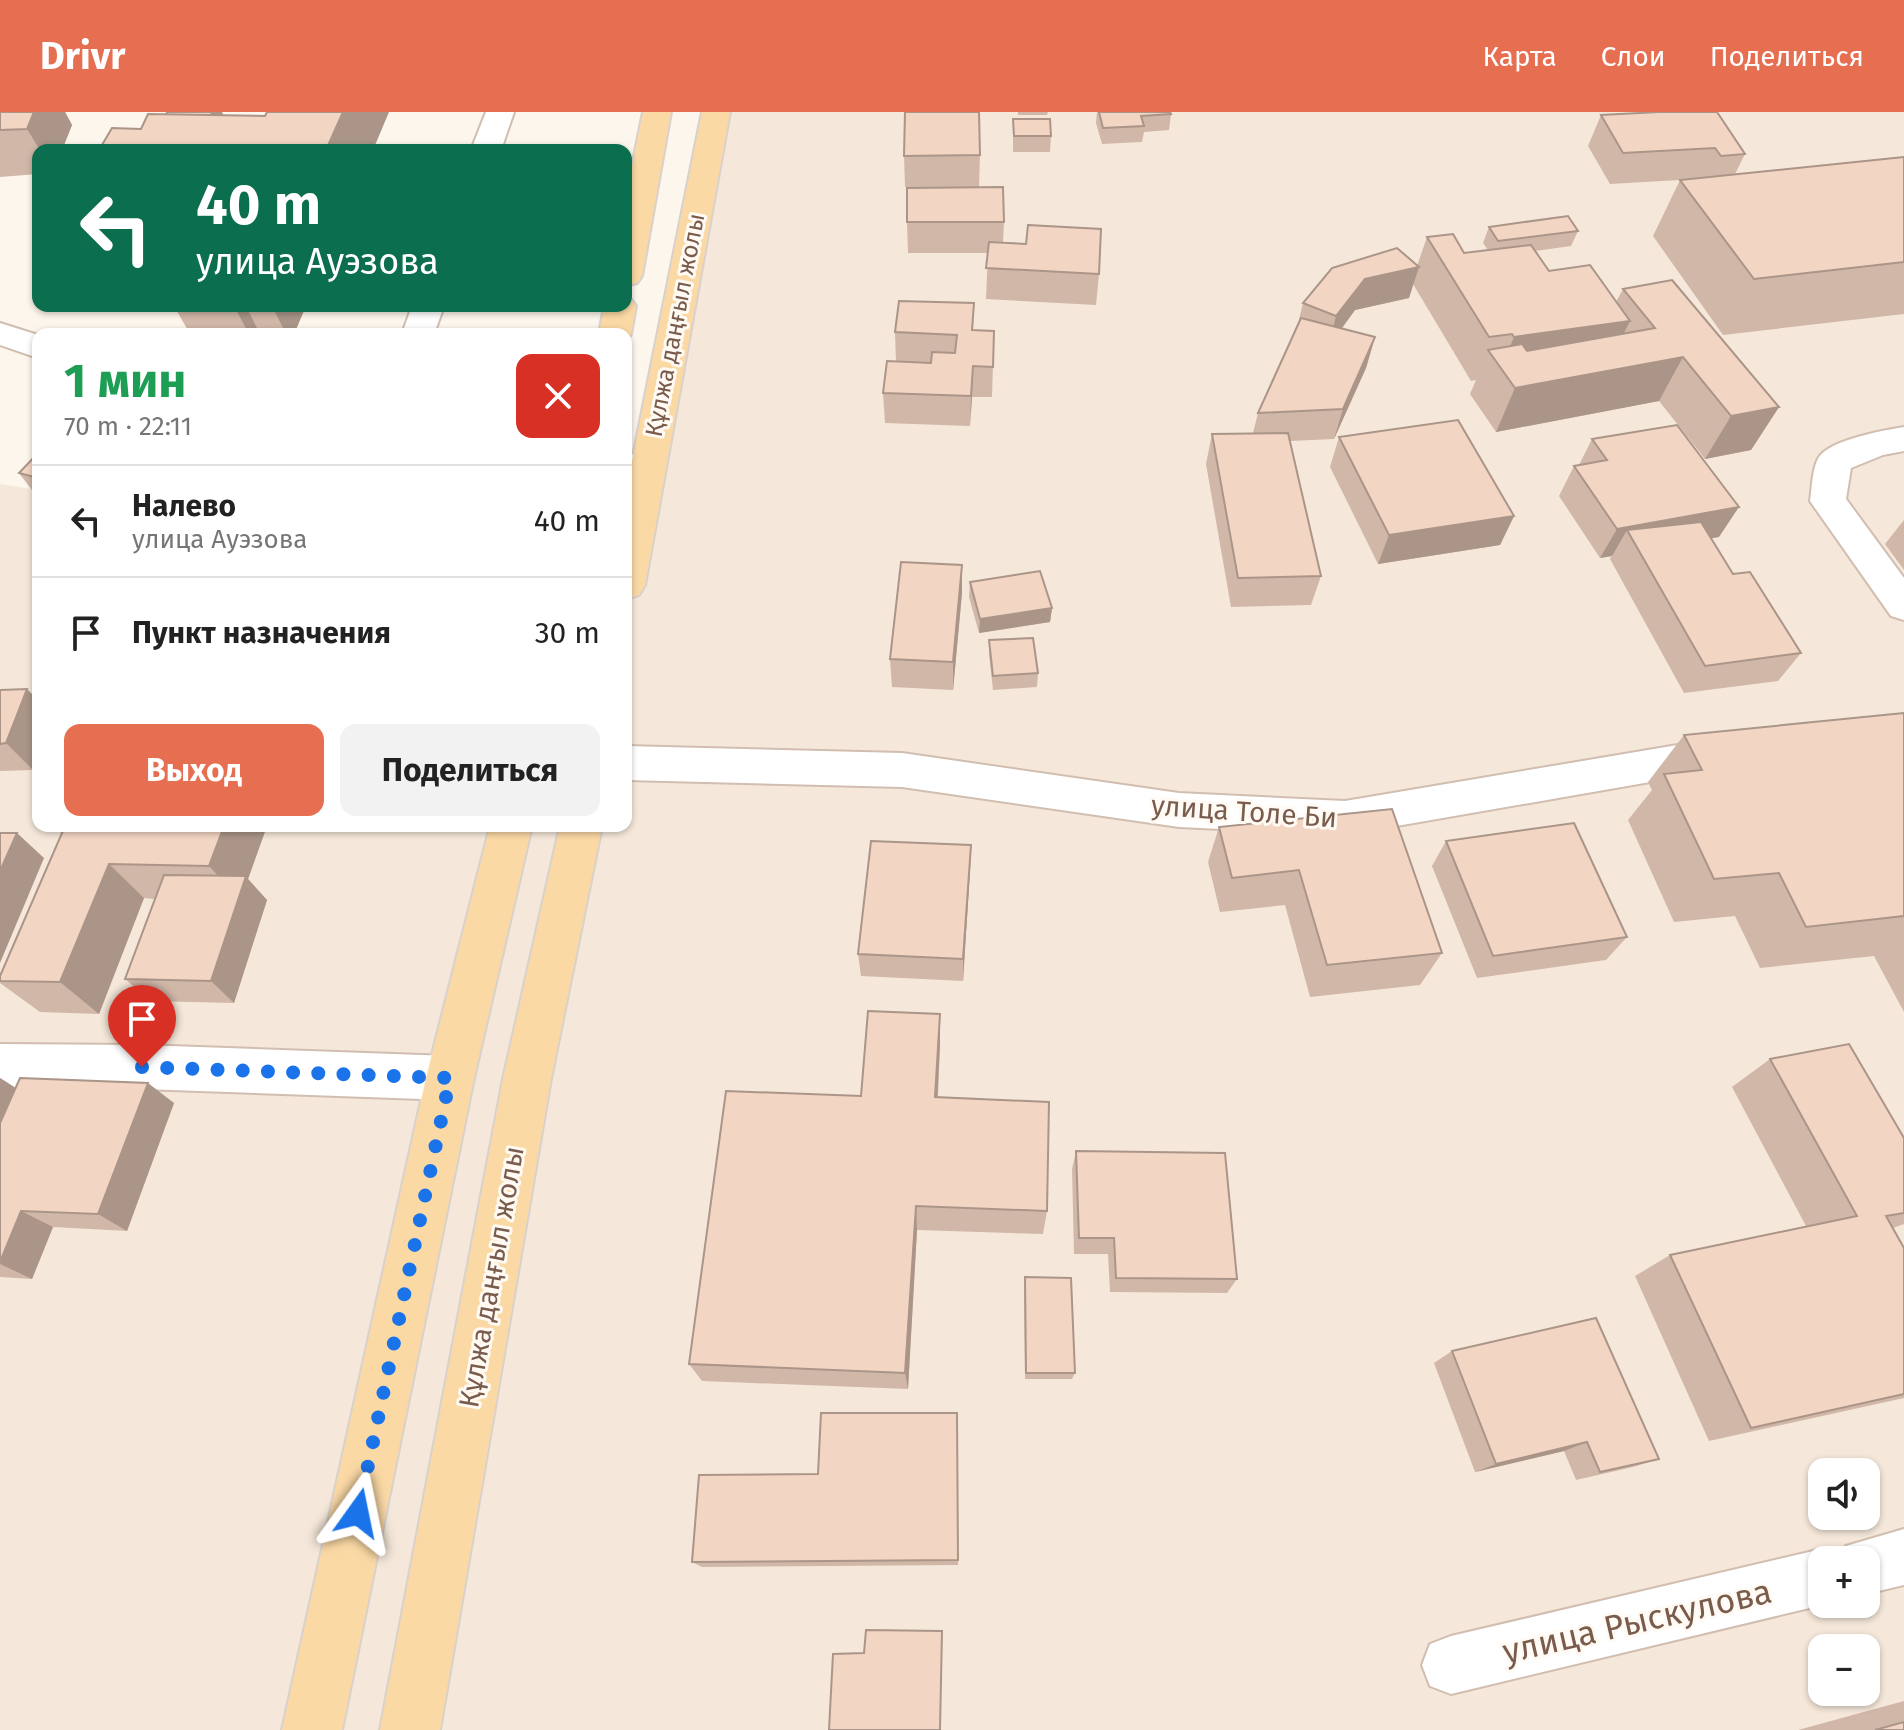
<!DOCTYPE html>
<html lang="ru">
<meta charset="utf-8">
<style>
:root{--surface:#fff;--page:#f2f2f2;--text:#222;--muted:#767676;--line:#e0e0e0;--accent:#e76f51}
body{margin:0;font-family:"Fira Sans",sans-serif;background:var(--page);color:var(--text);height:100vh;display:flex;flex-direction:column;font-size:30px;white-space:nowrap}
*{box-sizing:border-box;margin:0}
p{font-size:26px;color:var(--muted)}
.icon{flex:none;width:44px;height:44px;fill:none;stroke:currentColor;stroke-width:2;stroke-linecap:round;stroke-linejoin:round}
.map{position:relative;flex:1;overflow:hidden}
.side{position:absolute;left:32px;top:216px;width:600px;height:504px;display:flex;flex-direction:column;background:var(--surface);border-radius:16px;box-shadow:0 2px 6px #0004}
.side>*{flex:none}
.top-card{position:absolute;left:32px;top:32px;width:600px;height:168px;border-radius:16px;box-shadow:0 2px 6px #0004;background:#0b6e4f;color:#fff;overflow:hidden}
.controls{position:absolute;left:1808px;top:1346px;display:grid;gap:16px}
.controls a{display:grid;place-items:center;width:72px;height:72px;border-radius:16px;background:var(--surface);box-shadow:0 2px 6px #0004;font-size:40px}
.pin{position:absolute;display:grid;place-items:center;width:68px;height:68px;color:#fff;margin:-82px -34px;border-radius:50% 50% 50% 0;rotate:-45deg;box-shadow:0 0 8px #0007}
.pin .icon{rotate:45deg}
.me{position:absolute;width:88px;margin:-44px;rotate:12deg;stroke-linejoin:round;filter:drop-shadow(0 0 6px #0008)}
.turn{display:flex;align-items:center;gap:28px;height:168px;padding:0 32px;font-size:36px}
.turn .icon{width:104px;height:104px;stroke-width:2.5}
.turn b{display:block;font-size:56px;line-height:68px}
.round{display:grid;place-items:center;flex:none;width:84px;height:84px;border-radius:16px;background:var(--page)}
.overview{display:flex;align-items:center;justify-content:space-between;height:136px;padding:0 32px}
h1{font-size:48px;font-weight:700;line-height:60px;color:#1e9e55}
.cta{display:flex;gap:16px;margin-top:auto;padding:16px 32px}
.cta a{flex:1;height:92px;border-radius:16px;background:var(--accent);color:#fff;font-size:32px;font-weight:700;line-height:92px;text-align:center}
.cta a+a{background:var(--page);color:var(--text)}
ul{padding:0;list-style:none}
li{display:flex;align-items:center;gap:24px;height:112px;padding:0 32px;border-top:2px solid var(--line)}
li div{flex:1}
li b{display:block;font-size:30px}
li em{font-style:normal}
header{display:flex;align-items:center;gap:48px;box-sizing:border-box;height:112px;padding:0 40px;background:var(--accent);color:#fff}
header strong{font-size:38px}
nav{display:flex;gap:44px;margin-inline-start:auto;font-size:28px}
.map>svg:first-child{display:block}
.residential{fill:#f5e8da;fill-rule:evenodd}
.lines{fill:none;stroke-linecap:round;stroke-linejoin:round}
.minor-casing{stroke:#d1beb0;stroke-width:4}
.major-casing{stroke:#dad1cd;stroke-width:4}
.minor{fill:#fff;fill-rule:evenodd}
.major{fill:#fbd9a5;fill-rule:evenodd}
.wall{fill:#d1b7a8}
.shaded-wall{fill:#aa9588}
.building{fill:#f3d5c3;stroke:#aa9588;stroke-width:2}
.route{stroke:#1a73e8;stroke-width:14;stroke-dasharray:0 25.2}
.labels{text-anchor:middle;stroke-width:6;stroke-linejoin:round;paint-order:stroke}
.far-street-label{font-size:24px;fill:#7a5c4d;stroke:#fffaf3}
.street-label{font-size:28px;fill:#7a5c4d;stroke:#fffaf3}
.near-street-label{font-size:34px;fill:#7a5c4d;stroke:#fffaf3}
</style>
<header>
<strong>Drivr</strong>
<nav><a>Карта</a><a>Слои</a><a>Поделиться</a></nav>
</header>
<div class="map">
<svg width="1904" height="1618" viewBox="0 0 1904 1618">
<rect width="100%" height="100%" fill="#fdf6ec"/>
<path class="residential" d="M711,0H1904V1618H0V372L38,378V714H626V468ZM1822,1360H1866V1404H1822ZM1822,1448H1866V1492H1822ZM1822,1536H1866V1580H1822Z"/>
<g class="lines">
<defs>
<g id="minor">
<path d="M486,0H514L501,38H471Z"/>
<path d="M412,194H444L434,222H402Z"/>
<path d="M0,211L38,223V246L0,233Z"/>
<path d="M1904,315V339L1883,343L1851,356L1846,387L1904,466V508L1891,504L1810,389C1812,376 1812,356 1819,345C1830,328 1885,318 1904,315Z"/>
<path d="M626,342L659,345L665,354L659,363L626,366Z"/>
<path d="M1719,626L1733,630L1739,642L1733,654L1719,658L1345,723L1179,715L902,675L626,668V634L902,641L1179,681L1345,689Z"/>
<path d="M0,932L142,933L450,944L467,951L474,966L467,981L450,988L142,977L0,976Z"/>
<path d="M1904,1417V1473L1866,1482V1448H1822V1492H1825L1822,1493L1451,1582L1430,1574L1422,1553L1430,1532L1451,1524L1822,1437L1842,1445L1846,1434Z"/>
</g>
<g id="major">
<path d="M643,0H671L642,164L637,171L626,174V84Z"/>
<path d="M702,0H730L645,473L639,483L626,487V379Z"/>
<path d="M626,185L631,187L636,194L631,222L627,229L626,222H599L604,194H626Z"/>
<path d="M490,714H532L474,966L342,1618H282L426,966Z"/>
<path d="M560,714H602L551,967L440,1618H380L503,967Z"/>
</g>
</defs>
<use href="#minor" class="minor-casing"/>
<use href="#major" class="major-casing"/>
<use href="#minor" class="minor"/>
<use href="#major" class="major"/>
</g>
<g class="wall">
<path d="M0,0H65L72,13L62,38H38V62L0,65Z"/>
<path d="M1018,0H1048L1047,3H1018Z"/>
<path d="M1097,0H1170L1171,2L1169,18L1144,20L1142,30L1102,32L1096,11Z"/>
<path d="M1601,3L1745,42L1735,62L1904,45V202L1723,223L1653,124L1680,68L1610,72L1588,34Z"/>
<path d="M1013,7L1051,24L1050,40H1013Z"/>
<path d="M980,43L979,75H905L904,44Z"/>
<path d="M907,110H1004L1003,131L1099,162L1096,193L986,187L988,141H908Z"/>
<path d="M1489,115L1578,119L1571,134L1535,139L1549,159L1616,190L1623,177L1779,295L1751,338L1705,347L1659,289L1496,320L1470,282L1476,268L1471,269L1413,172L1409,186L1355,198L1342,216L1375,225L1366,256L1334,327L1290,329L1321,464L1311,493L1231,495L1206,352L1212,322L1253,321L1258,301L1297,216L1303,191L1417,154L1427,125L1464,141L1488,138L1483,131Z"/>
<path d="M974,191L973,218L994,219L992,285H972L970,314L885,311L883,281L896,250L895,220Z"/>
<path d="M174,194H306L294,222H190Z"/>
<path d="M1339,325L1514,404L1500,433L1378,452L1330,355Z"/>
<path d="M1592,327L1719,425L1711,426L1733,462L1801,541L1778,569L1684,581L1610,447L1612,444L1600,446L1559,384L1574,354L1579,353Z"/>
<path d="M38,341V386L19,361Z"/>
<path d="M1904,408V458L1885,432Z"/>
<path d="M970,470L1052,496L1050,510L979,521L969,485Z"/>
<path d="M962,481L953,578L892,575L890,547Z"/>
<path d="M989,528L1038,561L1037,575L993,578L989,542Z"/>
<path d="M0,578L33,658L0,659Z"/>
<path d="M1904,601V900L1874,844L1760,856L1735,804L1674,810L1628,708L1652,678L1648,670L1684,623Z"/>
<path d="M1392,697L1442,841L1420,873L1310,885L1285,793L1220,800L1208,750L1219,715Z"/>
<path d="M65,714H267L248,767L267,788L234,891L151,889L125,867L155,787L144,786L99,902L40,900L0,871Z"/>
<path d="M1446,729L1627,825L1606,848L1477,866L1432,754Z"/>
<path d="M970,758L963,869L861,864L858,842Z"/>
<path d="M940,932L938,985L1047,1099L1043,1122L917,1118L908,1277L702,1269L689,1252L861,984Z"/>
<path d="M1770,947L1904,1026V1112L1893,1116L1904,1136V1286L1709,1329L1635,1164L1670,1143L1806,1114L1732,975Z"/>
<path d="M0,966L16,976L174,991L127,1119L53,1115L32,1167L0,1165Z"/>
<path d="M1076,1039L1237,1167L1227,1181L1110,1180L1108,1142H1074L1072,1057Z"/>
<path d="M1025,1165L1075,1261L1072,1267H1025L1024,1172Z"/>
<path d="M1452,1239L1659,1347L1633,1355L1576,1368L1564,1339L1475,1360L1434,1251Z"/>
<path d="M957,1301L958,1453L702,1455L692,1450L818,1362Z"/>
<path d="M1904,1589V1618H1798Z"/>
</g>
<g class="shaded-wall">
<path d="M34,0H65L72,13L62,38H40L27,17Z"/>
<path d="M212,0H222L223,2L218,20L210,4Z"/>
<path d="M343,0H389L373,38H326Z"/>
<path d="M1419,155L1409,186L1355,198L1328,235L1336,204L1365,167Z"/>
<path d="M234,194H246L260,222H249Z"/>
<path d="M272,194H306L294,222H286Z"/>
<path d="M1630,209L1608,253L1501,256L1514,225Z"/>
<path d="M1375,225L1366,256L1334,327L1343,297Z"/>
<path d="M1683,245L1659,289L1496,320L1515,276Z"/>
<path d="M973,254L972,285L970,314L971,284Z"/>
<path d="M1779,295L1751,338L1705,347L1731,304Z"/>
<path d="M1739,395L1719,425L1639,439L1627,418L1612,444L1600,446L1617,417Z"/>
<path d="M1514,404L1500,433L1378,452L1389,423Z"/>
<path d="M962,453V481L953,578V550Z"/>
<path d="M1052,496L1050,510L979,521L980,507Z"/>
<path d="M27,577L38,588V643L33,658L6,631Z"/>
<path d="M224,714H267L248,767L267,788L234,891L211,869L239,786L209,754Z"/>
<path d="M17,721L44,746L0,851V759Z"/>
<path d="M971,733L970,758L963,869V847Z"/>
<path d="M109,752L144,786L99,902L60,870Z"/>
<path d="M940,902V932L936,1013L935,985Z"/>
<path d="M0,966L28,984L0,1055Z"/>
<path d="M148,971L174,991L127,1119L98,1102Z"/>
<path d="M916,1094L917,1118L908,1277L905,1261Z"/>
<path d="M21,1099L53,1115L32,1167L0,1152Z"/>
<path d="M1587,1330L1564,1339L1475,1360L1496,1352Z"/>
</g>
<g class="building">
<path d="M0,0H34L27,17L0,18Z"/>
<path d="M167,0H212L211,3H166Z"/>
<path d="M267,0H343L326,38H99L112,16L141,17L148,2L265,4Z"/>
<path d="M905,0H979L980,43L904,44Z"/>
<path d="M1099,0H1170L1171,2L1141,4L1144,14L1103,16Z"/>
<path d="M1659,0H1717L1745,42L1721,44L1715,36L1623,41L1601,3Z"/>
<path d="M1013,7H1050L1051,24H1014Z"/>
<path d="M1904,45V150L1754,167L1680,68Z"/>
<path d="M1003,75L1004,110H907V76Z"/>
<path d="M1568,104L1578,119L1498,129L1489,115Z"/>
<path d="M1028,113L1101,117L1099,162L986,156L989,130L1026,132Z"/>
<path d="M1453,122L1464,141L1531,133L1549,159L1590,153L1630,209L1514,225L1512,222L1489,225L1427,125Z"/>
<path d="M1397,136L1419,155L1365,167L1336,204L1303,191L1332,156Z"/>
<path d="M1672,168L1779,295L1731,304L1683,245L1515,276L1488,238L1522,232L1527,239L1655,216L1623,177Z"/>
<path d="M899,189L974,191L972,218L994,219L993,255L973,254L971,284L883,281L887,249L931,251L932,240L955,241L957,223L895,220Z"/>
<path d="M1301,206L1375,225L1343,297L1258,301Z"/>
<path d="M1458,308L1514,404L1389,423L1339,325Z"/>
<path d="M1677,313L1739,395L1617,417L1574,354L1607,348L1592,327Z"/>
<path d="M1288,321L1321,464L1238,466L1212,322Z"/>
<path d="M38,341V366L19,361Z"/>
<path d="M1701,410L1733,462L1750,460L1801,541L1705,554L1627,418Z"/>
<path d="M901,450L962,453L953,550L890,547Z"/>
<path d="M1040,459L1052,496L980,507L970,470Z"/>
<path d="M1033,526L1038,561L993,564L989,528Z"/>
<path d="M27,577L6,631L0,632V578Z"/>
<path d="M1904,601V804L1806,815L1779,761L1714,767L1664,662L1702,658L1684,623Z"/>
<path d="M1392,697L1442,841L1327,853L1299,758L1232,766L1219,715Z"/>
<path d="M1574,711L1627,825L1493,844L1446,729Z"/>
<path d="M65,714H224L209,754L109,752L60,870L0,869V864Z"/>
<path d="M0,721H17L0,759Z"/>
<path d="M871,729L971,733L963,847L858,842Z"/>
<path d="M164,763L246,764L211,869L125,867Z"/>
<path d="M868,899L940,902L935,985L1049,990L1047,1099L916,1094L905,1261L689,1252L726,979L861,984Z"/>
<path d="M1849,932L1904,1026V1101L1886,1104L1904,1136V1282L1751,1316L1670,1143L1857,1104L1770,947Z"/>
<path d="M20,966L148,971L98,1102L21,1099L0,1150V1011Z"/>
<path d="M1076,1039L1225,1041L1237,1167L1116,1166L1114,1126H1079Z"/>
<path d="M1025,1165L1071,1166L1075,1261H1026Z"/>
<path d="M1596,1206L1659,1347L1600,1360L1587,1330L1496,1352L1452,1239Z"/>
<path d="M821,1301H957L958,1448L692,1450L699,1363L818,1362Z"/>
<path d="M866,1518L942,1519L940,1618H829L833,1542L864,1541Z"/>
<path d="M1904,1610V1618H1875Z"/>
</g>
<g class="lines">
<path class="route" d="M142,955L450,966L358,1401"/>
</g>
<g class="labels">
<g class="far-street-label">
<text transform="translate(675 213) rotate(-79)" y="8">Құлжа даңғыл жолы</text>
</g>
<g class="street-label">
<text transform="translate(1244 699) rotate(4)" y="10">улица Толе Би</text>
<text transform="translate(491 1165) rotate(-80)" y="10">Құлжа даңғыл жолы</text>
</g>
<g class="near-street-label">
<text transform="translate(1637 1509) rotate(-13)" y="12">улица Рыскулова</text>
</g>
</g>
</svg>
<div class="controls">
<a><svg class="icon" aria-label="sound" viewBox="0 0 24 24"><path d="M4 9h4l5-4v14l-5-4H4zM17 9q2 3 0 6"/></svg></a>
<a>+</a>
<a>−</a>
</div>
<div class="pin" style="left:142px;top:955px;background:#d93025"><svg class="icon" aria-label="arrive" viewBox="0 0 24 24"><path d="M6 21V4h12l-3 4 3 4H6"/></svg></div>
<svg class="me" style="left:358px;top:1401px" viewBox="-20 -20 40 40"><path d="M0-17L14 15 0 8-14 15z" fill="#1a73e8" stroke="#fff" stroke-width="4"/></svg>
<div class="top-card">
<div class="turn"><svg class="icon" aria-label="left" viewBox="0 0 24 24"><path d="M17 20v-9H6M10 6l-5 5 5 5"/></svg><div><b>40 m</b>улица Ауэзова</div></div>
</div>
<section class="side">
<div class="overview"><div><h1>1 мин</h1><p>70 m · 22:11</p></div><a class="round" style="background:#d93025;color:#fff"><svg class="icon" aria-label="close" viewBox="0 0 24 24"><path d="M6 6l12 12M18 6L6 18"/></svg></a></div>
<ul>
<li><svg class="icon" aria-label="left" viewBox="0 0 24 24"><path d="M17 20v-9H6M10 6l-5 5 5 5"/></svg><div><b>Налево</b><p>улица Ауэзова</p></div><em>40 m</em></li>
<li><svg class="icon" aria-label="arrive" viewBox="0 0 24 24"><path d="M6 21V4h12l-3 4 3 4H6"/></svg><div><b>Пункт назначения</b></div><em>30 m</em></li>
</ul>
<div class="cta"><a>Выход</a><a>Поделиться</a></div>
</section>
</div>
